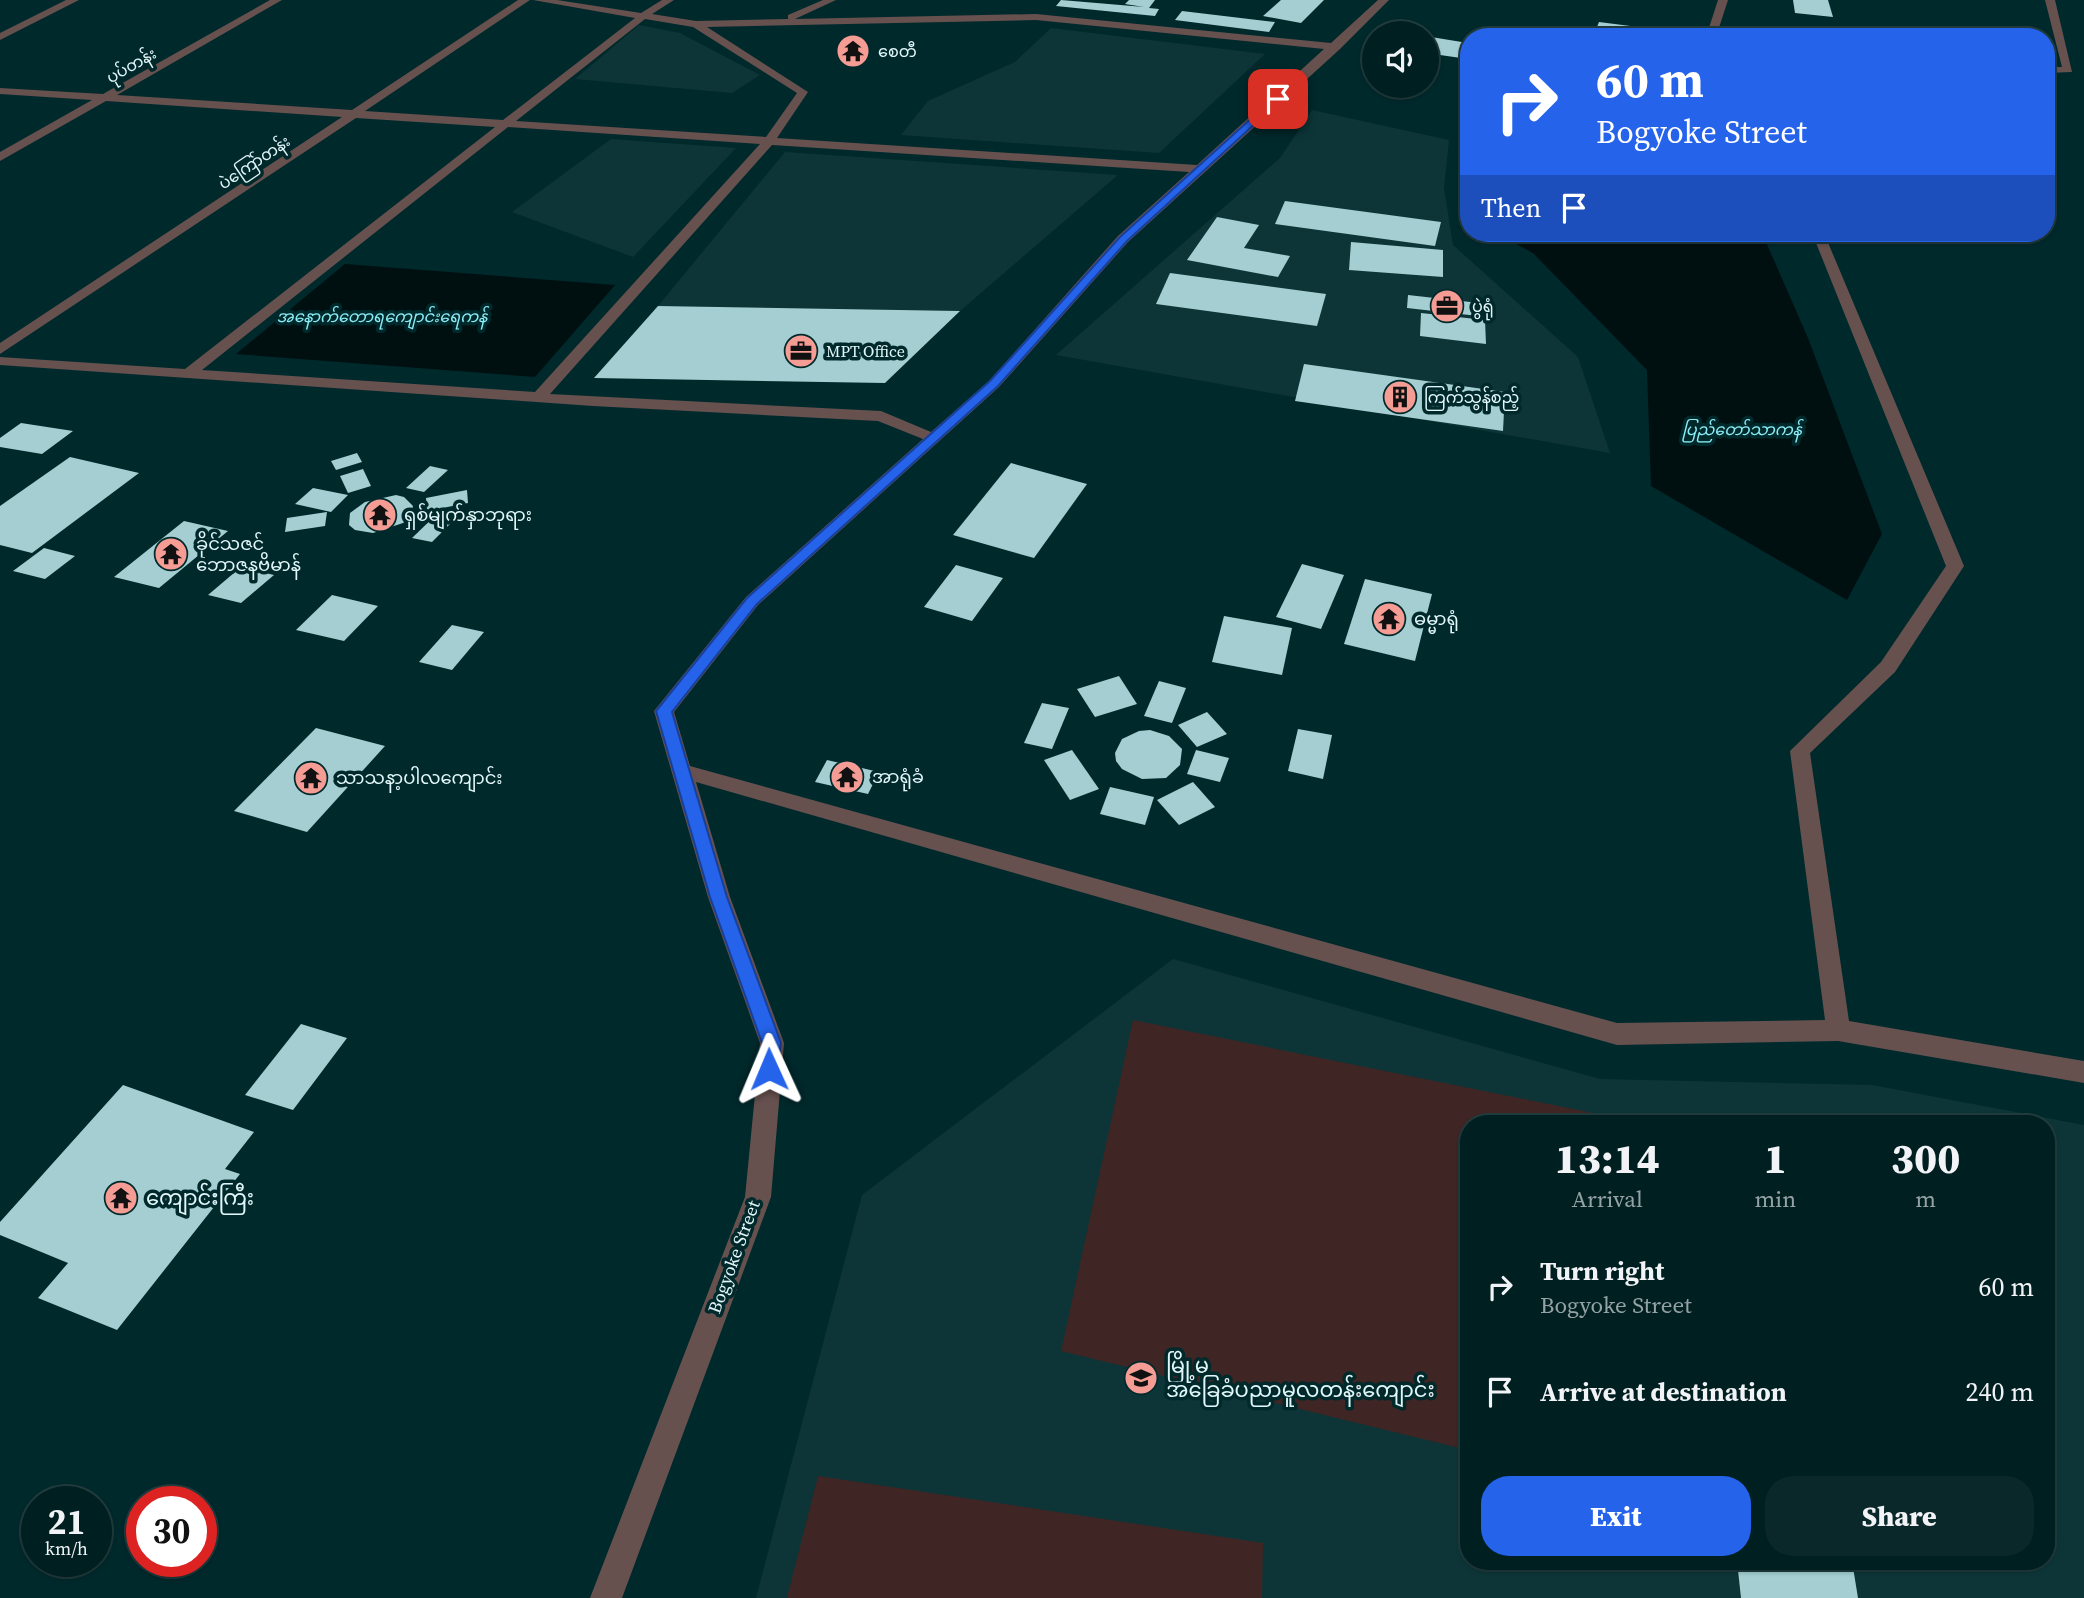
<!DOCTYPE html>
<meta charset="utf-8">
<style>
:root{--surface:#001f21;--page:#0a272a;--text:#f1f3f6;--muted:#95a2a5;--line:#223d3f;--accent:#2563eb}
body{margin:0;font-family:"Source Serif 4","Noto Sans Myanmar",serif;background:var(--page);color:var(--text);height:100vh;display:flex;flex-direction:column;font-size:26px;white-space:nowrap}
*{box-sizing:border-box;margin:0}
p{font-size:23px;color:var(--muted)}
.icon{flex:none;width:38px;height:38px;fill:none;stroke:currentColor;stroke-width:2;stroke-linecap:round;stroke-linejoin:round}
.map{position:relative;flex:1;overflow:hidden}
.drawer{position:absolute;left:1460px;top:1115px;width:595px;height:455px;display:flex;flex-direction:column;background:var(--surface);border-radius:28px;box-shadow:0 2px 5px #0004,0 0 0 2px var(--line)}
.drawer>*{flex:none}
.top-card{position:absolute;left:1460px;top:28px;width:595px;height:214px;border-radius:28px;box-shadow:0 2px 5px #0004,0 0 0 2px var(--line);background:#2563eb;color:#fff;overflow:hidden}
.fabs{position:absolute;left:1362px;top:21px;display:grid;gap:14px}
.fabs a{display:grid;place-items:center;width:77px;height:77px;border-radius:50%;background:var(--surface);box-shadow:0 2px 5px #0004,0 0 0 2px var(--line);font-size:35px}
.speed{position:absolute;left:21px;top:1486px;display:flex;gap:14px;font-size:35px;font-weight:700;text-align:center}
.speed>*{display:grid;place-content:center;width:91px;height:91px;border-radius:50%;background:var(--surface);box-shadow:0 2px 5px #0004,0 0 0 2px var(--line);line-height:1}
.speed small{font-size:18px;font-weight:400}
.speed .limit{border:10px solid #d22;background:#fff;color:#111}
.pin{position:absolute;display:grid;place-items:center;width:60px;height:60px;color:#fff;margin:-30px;border-radius:14px;box-shadow:0 4px 10px #0006}
.me{position:absolute;width:77px;margin:-38px;rotate:359deg;stroke-linejoin:round;filter:drop-shadow(0 0 5px #0008)}
.turn{display:flex;align-items:center;gap:24px;height:147px;padding:0 21px;font-size:32px}
.turn .icon{width:91px;height:91px;stroke-width:2.5}
.turn b{display:block;font-size:49px;line-height:60px}
.then{display:flex;align-items:center;height:66px;padding:0 21px;background:#0003;gap:14px;font-size:26px}
.eta{display:flex;justify-content:space-evenly;align-items:center;height:119px;text-align:center}
.eta b{font-size:42px;font-weight:800;line-height:49px}
.button{display:flex;gap:14px;margin-top:auto;padding:14px 21px}
.button a{flex:1;height:80px;border-radius:28px;background:var(--accent);color:#fff;font-size:28px;font-weight:800;line-height:80px;text-align:center}
.button a+a{background:var(--page);color:var(--text)}
ul{padding:0;list-style:none}
li{display:flex;align-items:center;gap:21px;height:105px;padding:0 21px}
li div{flex:1}
li b{display:block;font-size:26px}
li em{font-style:normal}
.map>svg:first-child{display:block}
.built{fill:#0d3538;fill-rule:evenodd}
.green{fill:#3f2523}
.water{fill:#000f10}
.building{fill:#a4ced1}
.lines{fill:none;stroke-linecap:round;stroke-linejoin:round}
.street{fill:#66514f;fill-rule:evenodd}
.route{fill:#2563eb;stroke:#184099;stroke-width:2}
.labels{text-anchor:middle;stroke-width:7;stroke-linejoin:round;paint-order:stroke}
.far-poi-label{font-size:16px;fill:#e2f7f9;stroke:#00292c;text-anchor:start}
.far-street-label{font-size:16px;fill:#e2f7f9;stroke:#00292c}
.far-water-label{font-size:16px;font-style:italic;fill:#8bedf6;stroke:#00292c}
.poi-label{font-size:18px;fill:#e2f7f9;stroke:#00292c;text-anchor:start}
.street-label{font-size:18px;fill:#e2f7f9;stroke:#00292c}
.near-poi-label{font-size:21px;fill:#e2f7f9;stroke:#00292c;text-anchor:start}
</style>
<div class="map">
<svg width="2084" height="1598" viewBox="0 0 2084 1598">
<rect width="100%" height="100%" fill="#00292c"/>
<g class="built">
<path d="M639,25L680,33L760,75L732,93L575,79Z"/>
<path d="M1051,28L1265,54L1159,153L901,135L928,101L1015,62Z"/>
<path d="M1312,110L1449,140L1444,188L1453,245L1578,357L1610,453L1056,355L1280,158Z"/>
<path d="M611,139L736,148L633,257L512,212Z"/>
<path d="M785,152L1118,175L960,311L658,306Z"/>
<path d="M1173,959L1600,1079L1872,1085L2084,1125V1598H756L862,1195ZM1468,1124H2046V1561H1468Z"/>
</g>
<g class="green">
<path d="M1133,1020L1593,1113L1594,1123L1468,1124V1450L1061,1351Z"/>
<path d="M818,1476L1263,1543L1262,1598H787Z"/>
</g>
<g class="water">
<path d="M1495,233H1762L1808,338L1882,534L1847,600L1651,486L1647,370L1533,253Z"/>
<path d="M345,264L615,285L535,377L236,354Z"/>
</g>
<g class="building">
<path d="M1061,0L1144,7L1125,4L1129,0H1155L1149,8L1159,9L1155,16L1056,6Z"/>
<path d="M1281,0H1324L1301,23L1263,16Z"/>
<path d="M1793,0H1828L1833,17L1795,13Z"/>
<path d="M1182,11L1275,22L1269,32L1175,20Z"/>
<path d="M1599,22L1646,28L1643,37H1593Z"/>
<path d="M1431,37L1468,43V59L1426,53V45Z"/>
<path d="M1285,201L1441,222L1435,246L1275,224Z"/>
<path d="M1217,217L1259,225L1244,248L1290,256L1278,277L1187,260Z"/>
<path d="M1351,242L1443,250V277L1349,270Z"/>
<path d="M1170,273L1326,294L1317,326L1156,304Z"/>
<path d="M1408,295L1488,304L1487,317L1407,308Z"/>
<path d="M658,306L960,311L885,383L594,378Z"/>
<path d="M1421,313L1485,320L1486,344L1420,336Z"/>
<path d="M1304,364L1505,392L1503,431L1295,401Z"/>
<path d="M21,423L73,431L42,454L0,447V438Z"/>
<path d="M357,453L362,462L336,470L331,461Z"/>
<path d="M70,457L139,473L32,553L0,545V506Z"/>
<path d="M1011,463L1087,484L1034,558L953,535Z"/>
<path d="M430,466L448,470L424,492L406,488Z"/>
<path d="M363,469L371,486L348,493L340,476Z"/>
<path d="M313,488L348,495L331,512L295,504Z"/>
<path d="M467,490L468,503L427,511L426,498Z"/>
<path d="M396,495L404,497L413,506L410,518L403,523L373,533L355,530L349,525L350,513L365,502Z"/>
<path d="M441,510L460,514L432,542L412,538Z"/>
<path d="M327,512L325,526L285,532L287,518Z"/>
<path d="M184,521L228,531L159,588L114,577Z"/>
<path d="M44,548L75,556L45,579L13,571Z"/>
<path d="M1302,564L1344,575L1321,629L1276,617Z"/>
<path d="M956,565L1003,578L972,621L924,607Z"/>
<path d="M241,567L274,575L241,603L208,595Z"/>
<path d="M1365,579L1432,594L1415,661L1344,644Z"/>
<path d="M332,595L378,606L344,641L296,630Z"/>
<path d="M1224,616L1292,628L1282,675L1212,662Z"/>
<path d="M452,625L484,632L452,670L419,662Z"/>
<path d="M1119,676L1137,704L1095,717L1077,689Z"/>
<path d="M1159,681L1186,688L1172,723L1144,716Z"/>
<path d="M1042,703L1069,708L1052,749L1024,743Z"/>
<path d="M1207,712L1227,734L1197,747L1178,725Z"/>
<path d="M316,728L385,746L307,832L234,811Z"/>
<path d="M1298,729L1332,735L1323,779L1288,771Z"/>
<path d="M1150,730L1169,736L1182,749L1180,765L1166,778L1142,779L1122,769L1116,761L1115,753L1122,739L1139,731Z"/>
<path d="M1072,750L1099,789L1070,800L1044,760Z"/>
<path d="M1196,750L1229,758L1220,782L1187,774Z"/>
<path d="M827,760L879,772L868,794L815,782Z"/>
<path d="M1193,782L1215,807L1179,825L1157,800Z"/>
<path d="M1110,787L1154,797L1145,825L1100,814Z"/>
<path d="M301,1024L347,1038L293,1110L245,1095Z"/>
<path d="M123,1085L254,1132L225,1169L240,1174L117,1330L38,1298L68,1263L0,1235V1222Z"/>
<path d="M1737,1561H1852L1858,1598H1741Z"/>
</g>
<g class="lines">
<g class="street">
<path d="M66,0H79L0,40V33Z"/>
<path d="M270,0H282L117,95L352,110L518,0H530L365,111L503,120L635,18L533,0H557L641,13L662,0H674L652,14L696,21L788,19V15L823,0H836L795,19L1036,14L1331,43L1378,0H1389L1340,49L1128,242L999,387L758,605L674,712L690,766L1617,1023L1825,1020L1790,751L1881,662L1946,566L1812,233H1824L1964,566L1895,672L1810,753L1849,1021L2084,1061V1083L1838,1041L1617,1045L696,782L730,897L784,1043L771,1197L622,1598H590L745,1197L760,1043L708,897L654,711L746,597L923,439L878,421L593,406L0,365V357L185,369L495,127L356,118L0,354V343L342,117L106,101L0,161V152L92,100L0,94V88L103,94ZM645,19L693,27L797,93L766,137L516,121ZM1036,20L1324,49L1197,165L777,138L808,92L707,27ZM508,127L760,144L535,392L202,370ZM772,145L1189,172L1118,236L989,381L931,432L881,411L550,394Z"/>
<path d="M1718,0H1728L1716,37H1706Z"/>
<path d="M2045,0H2055L2072,72L2046,73V67H2062Z"/>
</g>
</g>
<path class="route" d="M1275,97L1282,99L1127,241L998,386L757,604L672,712L727,897L781,1043L776,1074L769,1077L763,1074L760,1069L762,1043L710,897L656,711L747,598L990,381L1120,237Z"/>
<defs>
<symbol id="temple-disc" viewBox="-11 -11 22 22"><circle r="9.5" fill="#f59c94" stroke="#00292c"/><path d="M0-6L5-2H3V0L6.5 2.5H4V6H1.5V3h-3V6H-4V2.5H-6.5L-3 0V-2H-5Z" fill="#111"/></symbol>
<symbol id="office-disc" viewBox="-11 -11 22 22"><circle r="9.5" fill="#f59c94" stroke="#00292c"/><path d="M-6-3h4V-5.5h4V-3h4V5H-6ZM-1-4.5V-3h2v-1.5ZM-6 0V1H6V0Z" fill="#111"/></symbol>
<symbol id="building-disc" viewBox="-11 -11 22 22"><circle r="9.5" fill="#f59c94" stroke="#00292c"/><path d="M-4-6H4V6H1V3H-1V6H-4ZM-2.5-4.3h1.7v1.8h-1.7ZM.8-4.3h1.7v1.8H.8ZM-2.5-1h1.7V.8h-1.7ZM.8-1h1.7V.8H.8Z" fill="#111"/></symbol>
<symbol id="school-disc" viewBox="-11 -11 22 22"><circle r="9.5" fill="#f59c94" stroke="#00292c"/><path d="M0-5L7-2L0 1L-7-2ZM-4 1L0 2.5L4 1V4Q0 6-4 4Z" fill="#111"/></symbol>
</defs>
<g fill-rule="evenodd">
<use href="#temple-disc" x="834" y="32" width="38" height="38"/>
<use href="#office-disc" x="1428" y="287" width="38" height="38"/>
<use href="#office-disc" x="782" y="332" width="38" height="38"/>
<use href="#building-disc" x="1381" y="378" width="38" height="38"/>
<use href="#temple-disc" x="361" y="496" width="38" height="38"/>
<use href="#temple-disc" x="152" y="535" width="38" height="38"/>
<use href="#temple-disc" x="1370" y="600" width="38" height="38"/>
<use href="#temple-disc" x="828" y="758" width="38" height="38"/>
<use href="#temple-disc" x="292" y="759" width="38" height="38"/>
<use href="#temple-disc" x="102" y="1179" width="38" height="38"/>
<use href="#school-disc" x="1122" y="1359" width="38" height="38"/>
</g>
<g class="labels">
<g class="far-poi-label">
<text x="878" y="57">စေတီ</text>
<text x="1472" y="312">ပွဲရုံ</text>
<text x="826" y="357">MPT Office</text>
<text x="1424" y="403">ကြက်သွန်စည့်</text>
</g>
<g class="far-street-label">
<text transform="translate(131 65) rotate(-30)" y="6">ပုပ်တန်း</text>
<text transform="translate(254 162) rotate(-34)" y="6">ပဲကြော်တန်း</text>
</g>
<g class="far-water-label">
<text x="382" y="322">အနောက်တောရကျောင်းရေကန်</text>
<text x="1742" y="435">ပြည်တော်သာကန်</text>
</g>
<g class="poi-label">
<text x="404" y="521">ရှစ်မျက်နှာဘုရား</text>
<text x="196" y="550">ခိုင်သဇင်<tspan x="196" dy="21">ဘောဇနဗိမာန်</tspan></text>
<text x="1414" y="625">ဓမ္မာရုံ</text>
<text x="872" y="783">အာရုံခံ</text>
<text x="336" y="784">သာသနာ့ပါလကျောင်း</text>
</g>
<g class="street-label">
<text transform="translate(734 1257) rotate(-70)" y="6">Bogyoke Street</text>
</g>
<g class="near-poi-label">
<text x="146" y="1205">ကျောင်းကြီး</text>
<text x="1166" y="1373">မြို့မ<tspan x="1166" dy="24">အခြေခံပညာမူလတန်းကျောင်း</tspan></text>
</g>
</g>
</svg>
<div class="fabs">
<a><svg class="icon" aria-label="sound" viewBox="0 0 24 24"><path d="M4 9h4l5-4v14l-5-4H4zM17 9q2 3 0 6"/></svg></a>
</div>
<div class="speed"><div>21<small>km/h</small></div><div class="limit">30</div></div>
<div class="pin" style="left:1278px;top:99px;background:#d93025"><svg class="icon" aria-label="arrive" viewBox="0 0 24 24"><path d="M6 21V4h12l-3 4 3 4H6"/></svg></div>
<svg class="me" style="left:769px;top:1069px" viewBox="-20 -20 40 40"><path d="M0-17L14 15 0 8-14 15z" fill="#2563eb" stroke="#fff" stroke-width="4"/></svg>
<div class="top-card">
<div class="turn"><svg class="icon" aria-label="right" viewBox="0 0 24 24"><path d="M7 20v-9h11M14 6l5 5-5 5"/></svg><div><b>60 m</b>Bogyoke Street</div></div>
<div class="then">Then<svg class="icon" aria-label="arrive" viewBox="0 0 24 24"><path d="M6 21V4h12l-3 4 3 4H6"/></svg></div>
</div>
<section class="drawer">
<div class="eta">
<div><b>13:14</b><p>Arrival</p></div>
<div><b>1</b><p>min</p></div>
<div><b>300</b><p>m</p></div>
</div>
<ul>
<li><svg class="icon" aria-label="right" viewBox="0 0 24 24"><path d="M7 20v-9h11M14 6l5 5-5 5"/></svg><div><b>Turn right</b><p>Bogyoke Street</p></div><em>60 m</em></li>
<li><svg class="icon" aria-label="arrive" viewBox="0 0 24 24"><path d="M6 21V4h12l-3 4 3 4H6"/></svg><div><b>Arrive at destination</b></div><em>240 m</em></li>
</ul>
<div class="button"><a>Exit</a><a>Share</a></div>
</section>
</div>
